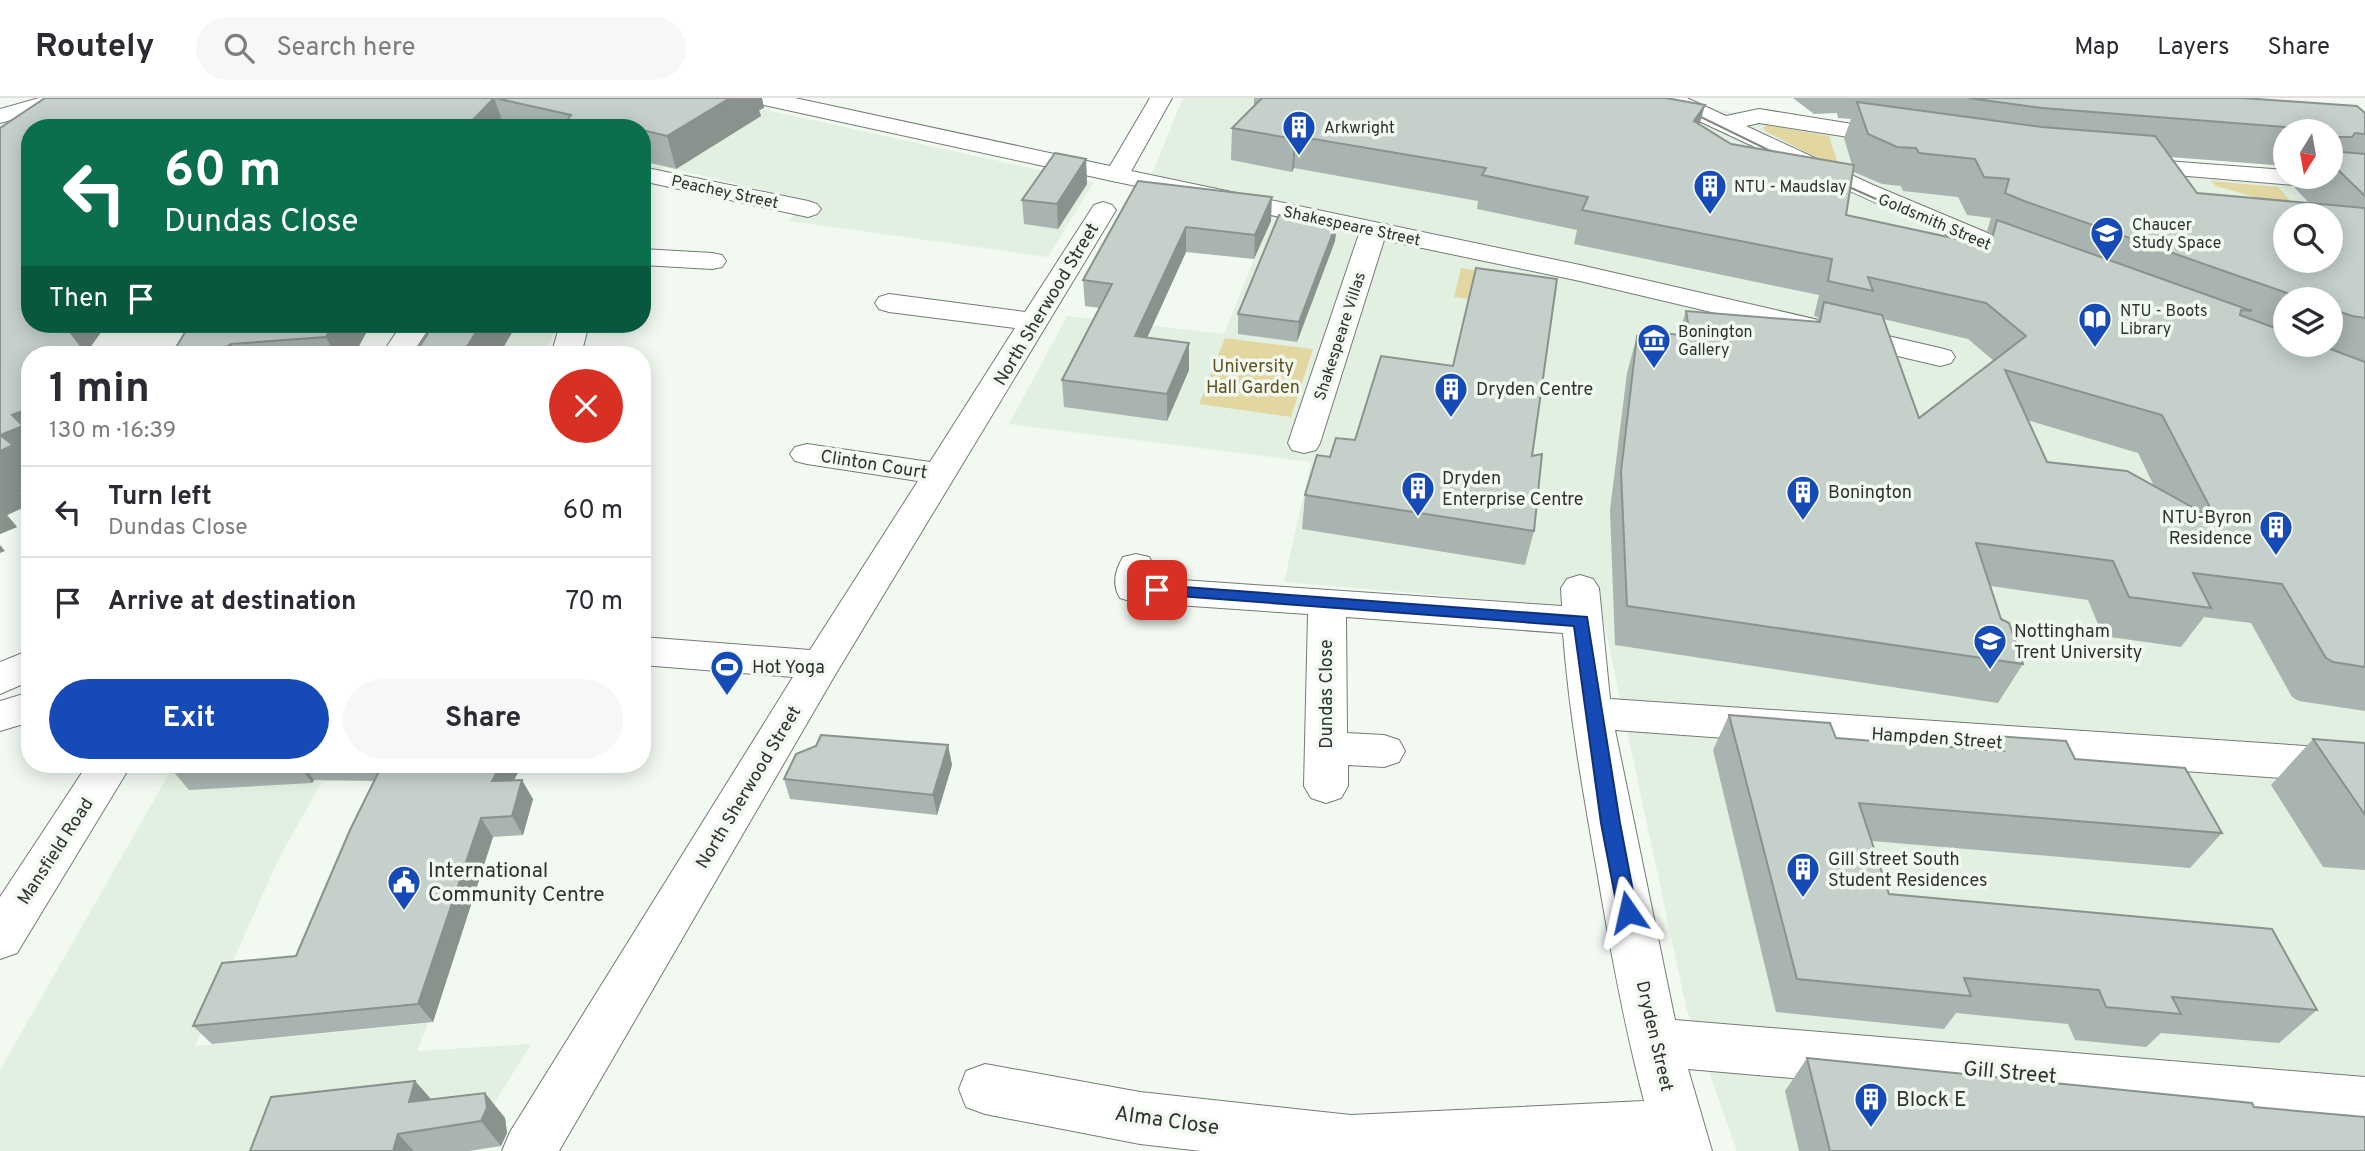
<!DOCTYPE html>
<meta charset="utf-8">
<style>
:root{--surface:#fff;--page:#f7f7f7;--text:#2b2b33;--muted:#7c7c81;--line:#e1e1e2;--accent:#164bb7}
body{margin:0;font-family:Overpass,sans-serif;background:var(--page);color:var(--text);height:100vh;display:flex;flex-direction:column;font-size:26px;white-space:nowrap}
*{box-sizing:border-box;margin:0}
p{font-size:23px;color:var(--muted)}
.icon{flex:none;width:38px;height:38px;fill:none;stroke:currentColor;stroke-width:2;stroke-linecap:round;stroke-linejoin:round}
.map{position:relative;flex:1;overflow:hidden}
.drawer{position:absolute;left:21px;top:248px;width:630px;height:427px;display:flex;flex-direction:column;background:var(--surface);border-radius:28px;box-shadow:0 4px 18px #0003}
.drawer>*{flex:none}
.banner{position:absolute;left:21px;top:21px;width:630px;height:214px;border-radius:28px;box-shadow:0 4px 18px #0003;background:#0b6e4f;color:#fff;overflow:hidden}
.needle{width:46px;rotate:191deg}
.buttons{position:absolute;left:2273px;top:21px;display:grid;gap:14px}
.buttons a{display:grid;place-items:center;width:70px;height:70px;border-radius:50%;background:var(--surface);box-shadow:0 4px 18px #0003;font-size:35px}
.pin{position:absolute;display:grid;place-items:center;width:60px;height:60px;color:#fff;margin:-30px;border-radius:14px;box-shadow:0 4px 10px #0006}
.me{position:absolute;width:77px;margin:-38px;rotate:349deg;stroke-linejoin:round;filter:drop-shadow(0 0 5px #0008)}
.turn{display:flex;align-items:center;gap:24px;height:147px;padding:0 28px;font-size:32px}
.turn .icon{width:91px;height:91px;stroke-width:2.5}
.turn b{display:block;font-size:49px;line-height:60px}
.then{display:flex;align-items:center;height:66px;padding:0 28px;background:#0003;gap:14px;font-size:26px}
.round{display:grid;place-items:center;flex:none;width:74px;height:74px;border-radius:37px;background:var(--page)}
.summary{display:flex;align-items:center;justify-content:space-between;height:119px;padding:0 28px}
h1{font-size:42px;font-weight:700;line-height:52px}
.primary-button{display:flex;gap:14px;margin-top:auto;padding:14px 28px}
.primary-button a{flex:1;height:80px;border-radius:42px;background:var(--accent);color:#fff;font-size:28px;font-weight:700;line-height:80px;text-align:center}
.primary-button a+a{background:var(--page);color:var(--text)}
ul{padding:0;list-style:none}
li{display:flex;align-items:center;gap:21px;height:91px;padding:0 28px;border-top:2px solid var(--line)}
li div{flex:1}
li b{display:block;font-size:26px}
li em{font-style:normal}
header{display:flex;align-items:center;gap:42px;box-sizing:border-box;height:98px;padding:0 35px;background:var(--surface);border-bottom:2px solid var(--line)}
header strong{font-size:33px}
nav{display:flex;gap:38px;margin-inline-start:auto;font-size:24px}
.search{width:490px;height:63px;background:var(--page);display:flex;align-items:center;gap:18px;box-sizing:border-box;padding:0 24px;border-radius:38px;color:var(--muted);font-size:26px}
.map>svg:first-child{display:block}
.built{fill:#e2f0e2;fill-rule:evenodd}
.green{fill:#e3d7a1}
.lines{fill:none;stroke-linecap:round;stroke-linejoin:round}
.street-casing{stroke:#747b74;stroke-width:2}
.secondary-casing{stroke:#747b74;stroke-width:2}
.primary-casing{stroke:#747b74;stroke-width:2}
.highway-casing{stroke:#747b74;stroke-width:2}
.street{fill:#fff;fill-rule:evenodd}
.secondary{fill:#fff;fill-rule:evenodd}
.primary{fill:#fff;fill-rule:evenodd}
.highway{fill:#fff;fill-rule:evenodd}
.tram{stroke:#818681;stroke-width:2}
.wall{fill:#a9b3af;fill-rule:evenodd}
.shaded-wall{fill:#8a928e}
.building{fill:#c5d0cb;stroke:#8a928e;stroke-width:2;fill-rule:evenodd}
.route{fill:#164bb7;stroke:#0e3177;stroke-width:2}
.labels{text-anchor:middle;stroke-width:7;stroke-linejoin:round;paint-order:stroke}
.far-poi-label{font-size:16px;fill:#2f322f;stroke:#f1f9f1;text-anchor:start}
.far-street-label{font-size:16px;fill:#2f322f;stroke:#f1f9f1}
.street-label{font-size:18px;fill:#2f322f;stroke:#f1f9f1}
.park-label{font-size:18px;fill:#5e531e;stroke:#f1f9f1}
.poi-label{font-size:18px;fill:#2f322f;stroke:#f1f9f1;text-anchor:start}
.near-poi-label{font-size:21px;fill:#2f322f;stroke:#f1f9f1;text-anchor:start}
.near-street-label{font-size:21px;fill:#2f322f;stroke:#f1f9f1}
</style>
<header>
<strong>Routely</strong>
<div class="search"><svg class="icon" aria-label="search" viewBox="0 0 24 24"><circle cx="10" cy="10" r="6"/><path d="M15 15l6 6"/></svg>Search here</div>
<nav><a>Map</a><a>Layers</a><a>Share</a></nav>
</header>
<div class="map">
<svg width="2365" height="1053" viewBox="0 0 2365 1053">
<rect width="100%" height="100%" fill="#f1f9f1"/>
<g class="built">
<path d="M712,0L1094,84L1048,159L789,123L806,102L665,69L642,83V30H576Z"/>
<path d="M1183,0H1687L1702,9L1893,39L2286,79L2365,83V1053H1737L1686,909L1601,511L1284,484L1311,364L1009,326L1067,218L1224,236L1254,161L1139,107ZM2286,117H2331V163H2286ZM2286,201H2331V247H2286Z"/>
<path d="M449,226H557L545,257H428Z"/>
<path d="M174,667H363L353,682L322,684L279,760L195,948L428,925L417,953L531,946L465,1053H0V972Z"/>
</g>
<g class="green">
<path d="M1766,27L1829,38L1840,72L1767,34L1763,30Z"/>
<path d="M2211,83L2278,89L2299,112L2216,88Z"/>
<path d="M1461,170L1478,173L1550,212L1454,199Z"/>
<path d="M1225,240L1313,251L1291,319L1199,306Z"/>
</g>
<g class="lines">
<defs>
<g id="street">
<path d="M1658,0H1687L1726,18L1759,11L1908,35L1912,40L1908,45L1900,47L1759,25L1746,28L1873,87L2045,159L2049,165L2045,171L2035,173L2025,171C1903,118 1781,62 1661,5Z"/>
<path d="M2126,60L2286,72V79H2331V75L2365,77V93L2117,72L2114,67L2117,62Z"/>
<path d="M642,69L808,103L817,106L821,111L817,116L808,119L642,83Z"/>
<path d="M1117,70L1580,167L1940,250L1951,253L1955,259L1951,265L1940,268L1580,183L1384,142L1320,345L1316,352L1304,355L1292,352L1288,345L1359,136L1108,82L1105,77L1108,72Z"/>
<path d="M1103,104L1112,107L1116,112L835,577L559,1053H502L510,1034L793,579L642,567V539L810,552L918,383L807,366L795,363L790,356L795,349L807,346L930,364L1015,230L889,214L879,211L875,205L879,199L889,196L1025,214L1094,107Z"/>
<path d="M642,151L712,155L722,157L726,163L722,169L712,171L642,167Z"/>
<path d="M560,226H589L581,257H551Z"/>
<path d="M1136,456L1149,459L1154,468L1153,480L1562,508L1561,490L1567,481L1580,477L1593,481L1599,490L1610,601L2365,652V686L1615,632L1675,922L2365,979V1029L1688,971L1712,1053H1201L1140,1046L985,1016L966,1009L959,991L966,973L985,966L1140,994L1351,1017L1644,1003C1624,927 1610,850 1597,773C1583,694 1569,615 1563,535L1346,519L1347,635L1384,637L1399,642L1405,653L1399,664L1384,669L1348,667V688L1341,700L1326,705L1311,700L1304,688L1308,516L1133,504L1120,500C1112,487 1115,472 1123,459Z"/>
</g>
<g id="secondary">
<path d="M30,552V583L0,596V564Z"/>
<path d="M30,594V624L0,633V603Z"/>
</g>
<g id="primary">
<path d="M753,0H795L1110,68L1150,0H1172L1129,77L1126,82L1117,84L764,7L756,5Z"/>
<path d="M402,226H432L411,257H381Z"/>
<path d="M87,667H131L17,855L0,861V799Z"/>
</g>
<path id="highway" d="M39,0H75L72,5L0,25V11Z"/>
</defs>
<use href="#street" class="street-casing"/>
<use href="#secondary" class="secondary-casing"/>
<use href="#primary" class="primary-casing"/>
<use href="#highway" class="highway-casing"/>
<use href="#street" class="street"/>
<use href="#secondary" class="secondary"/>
<use href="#primary" class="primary"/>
<use href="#highway" class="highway"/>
<g class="tram">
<path d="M1662,0L1787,61"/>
<path d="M1831,81L1991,152"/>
</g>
</g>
<g class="wall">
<path d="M45,0H762L764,10L759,12L761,18L676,71L642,63V30H30V226H107L86,255L87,257H30V391L20,395L29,407L7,417L17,429L0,436V30Z"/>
<path d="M1254,0H1666L1700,27L1731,46L1852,67L1844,40L1851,21L1838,20L1837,15L1814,16L1793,0H2243L2365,15V613L2299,603L2292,599L2251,525L2204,519L2181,549L2103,538L2088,502L1991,488L2001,521L2023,566L1998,605L1615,547L1610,412L1627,275L1637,238L1649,239L1650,234L1678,237L1686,213L1816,224L1818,219L1814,218L1819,197L1574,146L1577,132L1477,111L1478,103L1294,70L1292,74L1231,62L1232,30L1254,8ZM2286,33H2331V79H2301L2294,89L2309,105L2197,95L2170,59L2286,68ZM1854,72V74L1882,86L1901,88L1903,93L1958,99L1967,117L1991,120L1987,133L1991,135L1985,147L1846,117ZM2286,201H2331V247H2286ZM1883,221L1968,241L1994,263L1919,320ZM2027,322L2138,355L2154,388L2047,364Z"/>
<path d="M1086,61L1087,86L1058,131L1024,126L1022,102Z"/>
<path d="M1138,83L1271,123L1254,161L1186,154L1147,240L1189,272L1167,323L1064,309L1062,282L1100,210L1085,208L1083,182Z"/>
<path d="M1337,124L1335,143L1297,244L1238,236V216Z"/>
<path d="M371,226L354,257H173L172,256Z"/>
<path d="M1355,342L1532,358L1534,433L1525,467L1302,431L1305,397L1330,359Z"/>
<path d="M1729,617L1836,640L1988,652L1997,638L2075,661L2222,735L2190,770L1872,743L1889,796L2317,912L2279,945L2161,935L2146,949L2075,942L2068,926L1956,915L1944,931L1776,914L1713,652Z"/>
<path d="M2313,641L2365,645V772L2323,769L2271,687Z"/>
<path d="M948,647L952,667L937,717L790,701L784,681Z"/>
<path d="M175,667H522L514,682L533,701L523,737L493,739L433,924L212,946L193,928L296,858L374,683L314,682L312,685L189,692L172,672Z"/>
<path d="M1807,960L2254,1009L2365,1053H1799L1785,993Z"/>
<path d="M415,983L431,1001L485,995L505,1020L507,1035L501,1048L469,1053H250Z"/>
</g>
<g class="shaded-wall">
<path d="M494,0L505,30H465Z"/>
<path d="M730,0H762L764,10L759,12L761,18L676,71L667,38Z"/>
<path d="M1705,7L1696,39L1694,23Z"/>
<path d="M1296,38L1294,70L1292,74L1294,41Z"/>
<path d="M1086,61L1087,86L1058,131L1057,106Z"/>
<path d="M1272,99L1271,123L1254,161L1255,137Z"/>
<path d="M1337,124L1335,143L1297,244L1299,224Z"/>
<path d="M1186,129V154L1136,264L1135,238Z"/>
<path d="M56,226H107L86,255L87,257H57L56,256Z"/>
<path d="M333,226H371L354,257H335L326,239Z"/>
<path d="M481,226H517L499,257H462Z"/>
<path d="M1189,245V272L1167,323V296Z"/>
<path d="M231,246L237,257H226L223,252Z"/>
<path d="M30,310V391L20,395L29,407L7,417L17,429L0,436V337L12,317Z"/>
<path d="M0,447L5,453L0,455Z"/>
<path d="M948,647L952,667L937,717L933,697Z"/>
<path d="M299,667H303L314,682L312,685Z"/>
<path d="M501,667H522L503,703L492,683Z"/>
<path d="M522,682L533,701L523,737L512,718Z"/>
<path d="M481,720L493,739L433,924L418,906Z"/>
<path d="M415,983L437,1008L409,1004Z"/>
<path d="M485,995L505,1020L507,1035L501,1048L481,1023Z"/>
<path d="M398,1036L414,1053H393Z"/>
</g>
<g class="building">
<path d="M45,0H494L465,30H30V226H64L81,248L56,256L57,257H30V295L25,297L30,301V310L12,317L23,328L0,337L13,347L0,353V30Z"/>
<path d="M495,0H730L667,38L642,32V30H630L605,24L604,30H562L571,17Z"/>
<path d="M1262,0H1666L1705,7L1694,23L1731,46L1854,67L1846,117L1990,148L1997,122L2252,213L2241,212L2240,217L2286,234V247H2320L2365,264V569L2333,564L2326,560L2282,486L2193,475L2211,510L2129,499L2113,463L1976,445L2001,521L2009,525L2023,566L1627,508L1621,374L1637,238L1651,239L1650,234L1690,238L1686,213L1820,224L1824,204L1882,217L1919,320L2026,238L1986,205L1868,179L1873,193L1828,183L1832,161L1582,112L1588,99L1482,77L1486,70L1296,38L1294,41L1232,30ZM2005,272L2162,317L2217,423L2127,373L2047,364Z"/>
<path d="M1969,0H2243L2357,8L2365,15V36L2355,35L2352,39H2331V33H2309V31L2042,10Z"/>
<path d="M1857,4L2042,29L2155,38L2197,95L2365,110V220L2352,218L2331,211V201H2304L2024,103L2005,95L2009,81L1984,79L1975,61L1919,55L1916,50L1897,49L1868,36ZM2286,117H2331V163H2286Z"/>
<path d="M2331,53L2365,56V98L2331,65Z"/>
<path d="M1055,55L1086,61L1057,106L1022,102Z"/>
<path d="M1138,83L1272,99L1255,137L1186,129L1135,238L1189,245L1167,296L1062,282L1112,186L1083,182Z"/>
<path d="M1279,117L1337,124L1299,224L1238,216Z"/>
<path d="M1476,170L1557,181L1532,358L1542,356L1534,433L1305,397L1317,357L1330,359L1336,340L1355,342L1381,258L1453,268Z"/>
<path d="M190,226H333L326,239L231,246L223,252L172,256Z"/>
<path d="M434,226H481L462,257H414Z"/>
<path d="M1729,617L1830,625L1836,640L2004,653L1997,638L2066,643L2075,661L2185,670L2222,735L1859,705L1889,796L2272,831L2317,912L2172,899L2181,916L2106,909L2099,892L1964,880L1971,898L1797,881Z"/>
<path d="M821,637L948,647L933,697L784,681L796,656L816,648Z"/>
<path d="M2313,641L2365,645V717Z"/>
<path d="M175,667H270L172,672Z"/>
<path d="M382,667H501L492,683L522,682L512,718L481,720L418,906L193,928L222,865L296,858L350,732Z"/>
<path d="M1807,960L2252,1005L2254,1009L2365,1019V1053H1830Z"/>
<path d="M415,983L409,1004L485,995L487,1010L481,1023L398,1036L393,1053H250L271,999Z"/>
</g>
<path class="route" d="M1157,487L1587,519L1620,725L1637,814L1634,820L1628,823L1621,820L1618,814L1601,725L1574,528L1152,496L1149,492L1152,489Z"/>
<defs>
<symbol id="building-pin" viewBox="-11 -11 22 30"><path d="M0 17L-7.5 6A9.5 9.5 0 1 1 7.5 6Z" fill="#164bb7" stroke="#f1f9f1"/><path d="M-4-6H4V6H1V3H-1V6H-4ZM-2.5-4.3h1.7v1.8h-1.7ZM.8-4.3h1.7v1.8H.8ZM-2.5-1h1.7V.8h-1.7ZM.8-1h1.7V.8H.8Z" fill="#fff"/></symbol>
<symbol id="university-pin" viewBox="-11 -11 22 30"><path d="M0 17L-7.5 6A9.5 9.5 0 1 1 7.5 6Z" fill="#164bb7" stroke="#f1f9f1"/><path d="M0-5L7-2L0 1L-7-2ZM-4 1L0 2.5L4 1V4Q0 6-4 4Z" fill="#fff"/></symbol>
<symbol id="library-pin" viewBox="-11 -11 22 30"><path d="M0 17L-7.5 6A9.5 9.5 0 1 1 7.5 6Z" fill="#164bb7" stroke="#f1f9f1"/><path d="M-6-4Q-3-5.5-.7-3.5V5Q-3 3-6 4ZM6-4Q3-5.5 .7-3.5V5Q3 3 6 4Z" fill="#fff"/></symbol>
<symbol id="museum-pin" viewBox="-11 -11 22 30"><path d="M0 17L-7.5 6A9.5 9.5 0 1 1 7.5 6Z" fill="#164bb7" stroke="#f1f9f1"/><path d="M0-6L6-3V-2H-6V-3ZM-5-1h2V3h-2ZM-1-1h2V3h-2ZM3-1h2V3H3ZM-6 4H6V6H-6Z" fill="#fff"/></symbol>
<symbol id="stadium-pin" viewBox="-11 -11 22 30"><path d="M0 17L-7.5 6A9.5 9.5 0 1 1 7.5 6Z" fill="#164bb7" stroke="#f1f9f1"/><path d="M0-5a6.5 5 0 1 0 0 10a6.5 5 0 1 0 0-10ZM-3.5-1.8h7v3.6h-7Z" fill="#fff"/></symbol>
<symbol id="civic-pin" viewBox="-11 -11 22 30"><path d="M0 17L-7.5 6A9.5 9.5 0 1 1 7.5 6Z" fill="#164bb7" stroke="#f1f9f1"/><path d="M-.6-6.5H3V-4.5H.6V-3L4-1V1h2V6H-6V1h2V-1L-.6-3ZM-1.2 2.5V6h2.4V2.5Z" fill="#fff"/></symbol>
</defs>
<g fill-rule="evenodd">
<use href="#building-pin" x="1280" y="10" width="38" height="52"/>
<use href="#building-pin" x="1691" y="69" width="38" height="52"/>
<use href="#university-pin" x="2088" y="116" width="38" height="52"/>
<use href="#library-pin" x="2076" y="202" width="38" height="52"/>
<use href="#museum-pin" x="1635" y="223" width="38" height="52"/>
<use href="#building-pin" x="1432" y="272" width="38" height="52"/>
<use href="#building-pin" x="1399" y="371" width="38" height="52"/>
<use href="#building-pin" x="1784" y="375" width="38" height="52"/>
<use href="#building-pin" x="2257" y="410" width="38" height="52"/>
<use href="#university-pin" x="1971" y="524" width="38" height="52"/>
<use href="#stadium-pin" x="708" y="550" width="38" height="52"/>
<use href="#building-pin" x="1784" y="752" width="38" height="52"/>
<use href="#civic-pin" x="385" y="765" width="38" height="52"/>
<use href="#building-pin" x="1852" y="982" width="38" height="52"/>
</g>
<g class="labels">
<g class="far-poi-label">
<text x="1324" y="35">Arkwright</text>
<text x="1734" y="94">NTU - Maudslay</text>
<text x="2132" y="132">Chaucer<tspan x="2132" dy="18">Study Space</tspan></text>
<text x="2120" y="218">NTU - Boots<tspan x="2120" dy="18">Library</tspan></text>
<text x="1678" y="239">Bonington<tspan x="1678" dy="18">Gallery</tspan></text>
</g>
<g class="far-street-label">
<text transform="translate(725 93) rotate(12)" y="6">Peachey Street</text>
<text transform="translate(1935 123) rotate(23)" y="6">Goldsmith Street</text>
<text transform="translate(1352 127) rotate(12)" y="6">Shakespeare Street</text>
<text transform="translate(1339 238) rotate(-72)" y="6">Shakespeare Villas</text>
</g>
<g class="street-label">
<text transform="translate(1046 206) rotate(-59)" y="6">North Sherwood Street</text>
<text transform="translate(874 366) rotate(9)" y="6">Clinton Court</text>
<text transform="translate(1326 596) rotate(-90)" y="6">Dundas Close</text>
<text transform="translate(1937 640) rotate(4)" y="6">Hampden Street</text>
<text transform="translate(748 689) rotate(-59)" y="6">North Sherwood Street</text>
<text transform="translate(55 753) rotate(-57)" y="6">Mansfield Road</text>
<text transform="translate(1655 938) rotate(77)" y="6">Dryden Street</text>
</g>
<g class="park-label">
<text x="1253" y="274">University<tspan x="1253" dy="21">Hall Garden</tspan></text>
</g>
<g class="poi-label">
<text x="1476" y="297">Dryden Centre</text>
<text x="1442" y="386">Dryden<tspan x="1442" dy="21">Enterprise Centre</tspan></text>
<text x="1828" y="400">Bonington</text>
<text x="2252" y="425" text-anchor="end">NTU-Byron<tspan x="2252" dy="21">Residence</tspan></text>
<text x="2014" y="539">Nottingham<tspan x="2014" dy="21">Trent University</tspan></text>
<text x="752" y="575">Hot Yoga</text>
<text x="1828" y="767">Gill Street South<tspan x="1828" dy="21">Student Residences</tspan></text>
</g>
<g class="near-poi-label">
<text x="428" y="779">International<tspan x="428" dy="24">Community Centre</tspan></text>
<text x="1896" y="1008">Block E</text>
</g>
<g class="near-street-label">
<text transform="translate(2010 974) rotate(5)" y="7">Gill Street</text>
<text transform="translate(1167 1022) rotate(8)" y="7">Alma Close</text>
</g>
</g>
</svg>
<div class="buttons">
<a><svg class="needle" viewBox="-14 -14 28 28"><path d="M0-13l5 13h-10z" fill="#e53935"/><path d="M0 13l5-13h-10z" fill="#7c7c81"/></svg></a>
<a><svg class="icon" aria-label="search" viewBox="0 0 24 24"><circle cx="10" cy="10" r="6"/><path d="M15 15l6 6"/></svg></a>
<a><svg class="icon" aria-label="layers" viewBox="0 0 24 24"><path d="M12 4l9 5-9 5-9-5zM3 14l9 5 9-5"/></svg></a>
</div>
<div class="pin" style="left:1157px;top:492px;background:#d93025"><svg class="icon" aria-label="arrive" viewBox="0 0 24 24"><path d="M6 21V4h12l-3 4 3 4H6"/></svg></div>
<svg class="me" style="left:1628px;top:814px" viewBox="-20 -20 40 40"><path d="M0-17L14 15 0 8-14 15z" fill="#164bb7" stroke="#fff" stroke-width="4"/></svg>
<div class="banner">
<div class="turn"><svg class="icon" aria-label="left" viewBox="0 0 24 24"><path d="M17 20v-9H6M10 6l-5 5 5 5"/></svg><div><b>60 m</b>Dundas Close</div></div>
<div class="then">Then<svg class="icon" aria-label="arrive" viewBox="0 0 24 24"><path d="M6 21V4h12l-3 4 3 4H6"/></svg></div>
</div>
<section class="drawer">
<div class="summary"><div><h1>1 min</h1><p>130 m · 16:39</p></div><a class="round" style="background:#d93025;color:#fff"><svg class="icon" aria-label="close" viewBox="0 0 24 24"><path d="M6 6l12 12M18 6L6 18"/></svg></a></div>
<ul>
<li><svg class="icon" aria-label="left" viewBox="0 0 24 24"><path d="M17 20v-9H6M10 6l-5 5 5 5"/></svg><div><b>Turn left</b><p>Dundas Close</p></div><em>60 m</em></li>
<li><svg class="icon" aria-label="arrive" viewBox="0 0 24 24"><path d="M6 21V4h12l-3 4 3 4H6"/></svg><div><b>Arrive at destination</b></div><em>70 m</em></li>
</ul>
<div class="primary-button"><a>Exit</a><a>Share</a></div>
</section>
</div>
